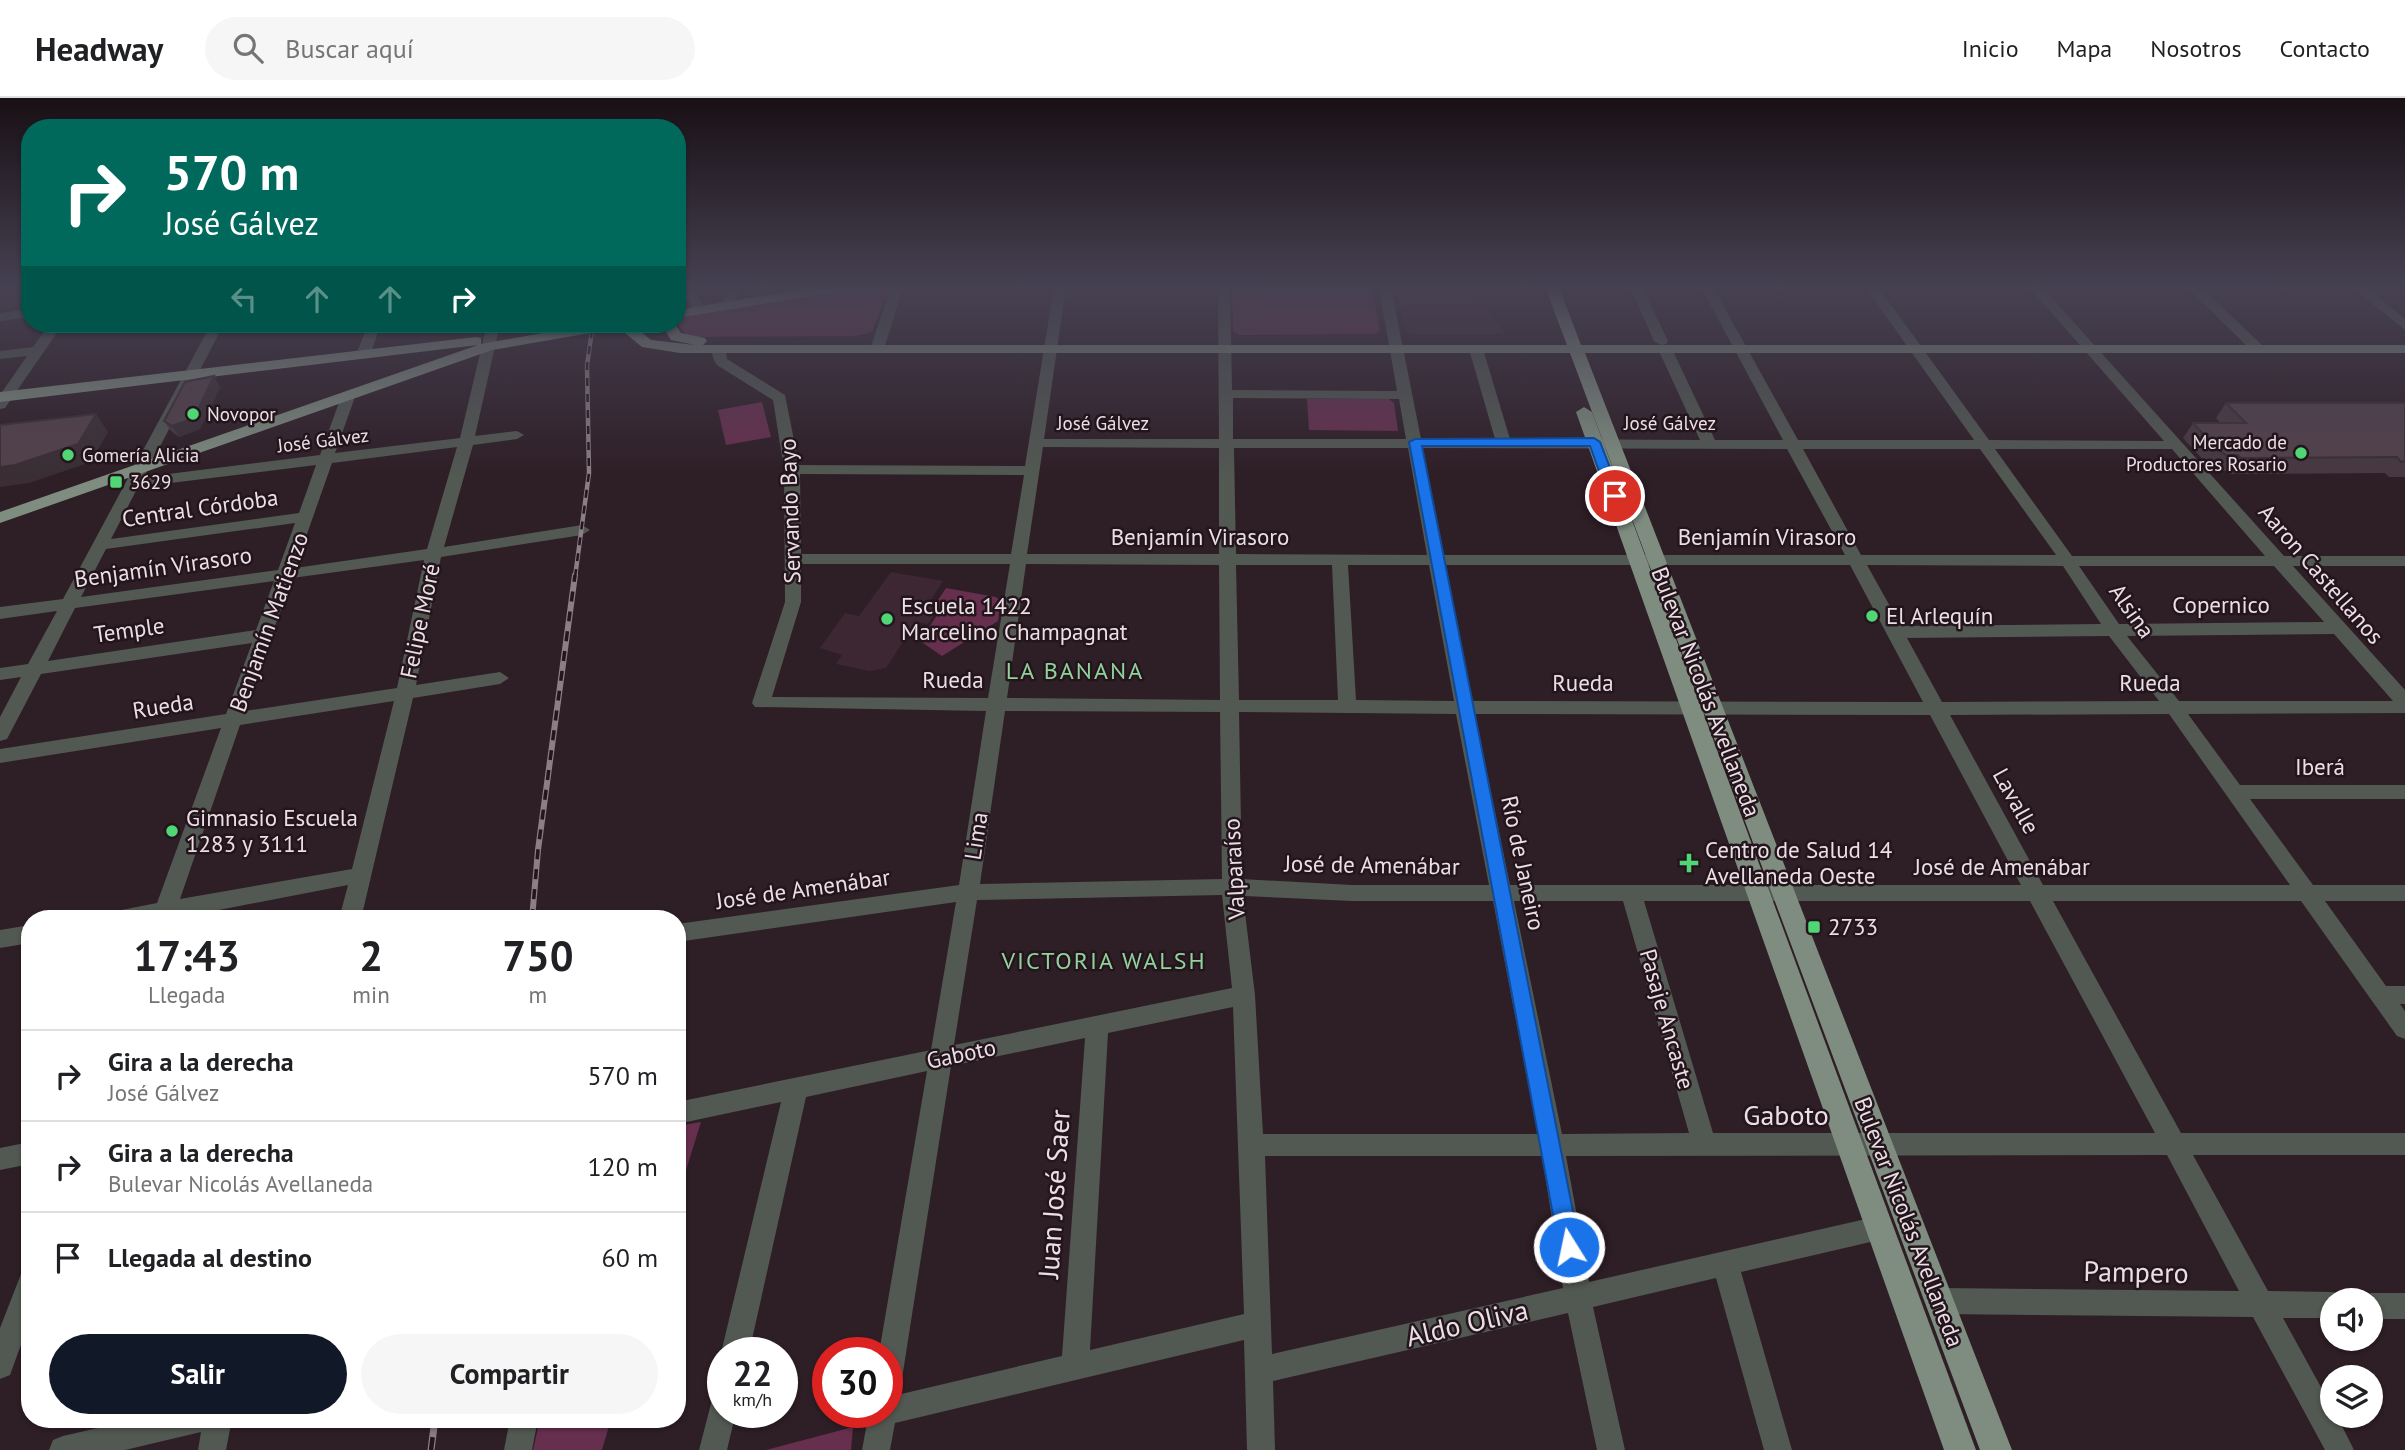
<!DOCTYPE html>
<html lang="es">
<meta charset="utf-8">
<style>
:root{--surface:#fff;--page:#f6f6f6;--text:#202124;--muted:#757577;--line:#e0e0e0;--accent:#111827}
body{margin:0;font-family:"PT Sans",sans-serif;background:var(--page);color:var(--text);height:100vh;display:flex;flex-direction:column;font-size:26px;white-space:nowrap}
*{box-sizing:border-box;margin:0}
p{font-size:23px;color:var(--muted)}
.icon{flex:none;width:38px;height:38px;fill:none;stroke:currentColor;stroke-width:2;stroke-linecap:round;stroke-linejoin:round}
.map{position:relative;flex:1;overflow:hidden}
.sheet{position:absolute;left:21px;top:812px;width:665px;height:518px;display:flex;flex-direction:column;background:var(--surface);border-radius:28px;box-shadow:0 2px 5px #0004}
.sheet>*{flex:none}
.banner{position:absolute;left:21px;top:21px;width:665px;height:214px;border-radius:28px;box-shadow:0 2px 5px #0004;background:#00695c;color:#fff;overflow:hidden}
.fabs{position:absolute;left:2320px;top:1190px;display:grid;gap:14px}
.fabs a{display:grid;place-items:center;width:63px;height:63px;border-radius:50%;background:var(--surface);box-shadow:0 2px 5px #0004;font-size:35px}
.speed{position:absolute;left:707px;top:1239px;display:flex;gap:14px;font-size:35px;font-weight:700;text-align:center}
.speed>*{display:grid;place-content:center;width:91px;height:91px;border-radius:50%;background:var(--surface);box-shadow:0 2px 5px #0004;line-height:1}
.speed small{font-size:18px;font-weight:400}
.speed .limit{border:10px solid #d22;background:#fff;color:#111}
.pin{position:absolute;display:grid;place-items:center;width:60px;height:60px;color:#fff;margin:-30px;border:4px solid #fff;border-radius:50%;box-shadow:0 2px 7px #0007}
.me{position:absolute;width:77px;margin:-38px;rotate:350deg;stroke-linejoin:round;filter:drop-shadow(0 0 5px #0008)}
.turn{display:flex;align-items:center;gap:24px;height:147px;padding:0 28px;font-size:32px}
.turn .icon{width:91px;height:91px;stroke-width:2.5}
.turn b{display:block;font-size:49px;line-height:60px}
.lanes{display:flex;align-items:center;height:66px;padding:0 28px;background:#0003;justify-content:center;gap:35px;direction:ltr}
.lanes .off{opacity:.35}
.eta{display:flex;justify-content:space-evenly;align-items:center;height:119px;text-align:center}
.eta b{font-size:42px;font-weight:600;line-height:49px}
.primary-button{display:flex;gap:14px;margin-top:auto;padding:14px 28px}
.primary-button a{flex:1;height:80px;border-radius:42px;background:var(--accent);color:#fff;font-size:28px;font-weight:600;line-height:80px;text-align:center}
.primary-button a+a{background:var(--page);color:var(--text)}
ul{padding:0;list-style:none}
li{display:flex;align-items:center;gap:21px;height:91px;padding:0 28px;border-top:2px solid var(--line)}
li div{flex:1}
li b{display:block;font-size:26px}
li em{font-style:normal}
header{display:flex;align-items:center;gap:42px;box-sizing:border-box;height:98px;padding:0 35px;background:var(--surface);border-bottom:2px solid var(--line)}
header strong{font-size:33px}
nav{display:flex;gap:38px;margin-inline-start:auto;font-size:24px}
.search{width:490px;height:63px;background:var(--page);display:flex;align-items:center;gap:18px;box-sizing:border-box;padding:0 24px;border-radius:38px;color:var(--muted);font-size:26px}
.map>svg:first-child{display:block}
.built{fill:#3d2733}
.green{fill:#672f4e}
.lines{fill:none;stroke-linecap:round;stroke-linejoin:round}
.minor{fill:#525852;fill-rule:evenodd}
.major{fill:#7f8d80;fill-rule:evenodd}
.rail-far2-casing{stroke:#8b7e84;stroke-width:4.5}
.rail-far1-casing{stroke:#8b7e84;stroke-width:6}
.rail-casing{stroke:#8b7e84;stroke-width:7}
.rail-far2{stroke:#24151d;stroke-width:2.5;stroke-dasharray:8;stroke-linecap:butt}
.rail-far1{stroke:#24151d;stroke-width:3.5;stroke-dasharray:10;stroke-linecap:butt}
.rail{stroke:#24151d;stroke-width:4.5;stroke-dasharray:13;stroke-linecap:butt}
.wall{fill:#473840}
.shaded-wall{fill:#3a2e34}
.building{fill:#53414a;stroke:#3a2e34;stroke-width:2}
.route{fill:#1a73e8;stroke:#114b97;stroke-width:2}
.poi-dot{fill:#50d674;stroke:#24151d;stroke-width:2.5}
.labels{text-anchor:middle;stroke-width:5;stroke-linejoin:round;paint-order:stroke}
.far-poi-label{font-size:19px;fill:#eadfe4;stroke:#24151d;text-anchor:start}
.far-street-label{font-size:19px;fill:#eadfe4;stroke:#24151d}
.street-label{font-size:23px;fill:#eadfe4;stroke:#24151d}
.poi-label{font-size:23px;fill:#eadfe4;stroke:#24151d;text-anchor:start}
.neighbourhood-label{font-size:24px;letter-spacing:2px;fill:#91d29c;stroke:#24151d}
.near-street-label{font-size:28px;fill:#eadfe4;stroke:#24151d}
</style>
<header>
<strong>Headway</strong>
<div class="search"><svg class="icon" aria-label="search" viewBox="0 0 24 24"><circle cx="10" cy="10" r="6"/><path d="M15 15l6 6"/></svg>Buscar aquí</div>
<nav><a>Inicio</a><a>Mapa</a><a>Nosotros</a><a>Contacto</a></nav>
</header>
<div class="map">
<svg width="2405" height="1352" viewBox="0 0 2405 1352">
<rect width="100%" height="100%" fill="#2e1e26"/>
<g class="built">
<path d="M1396,189H1467L1506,236H1412L1405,233Z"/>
<path d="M891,474L943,483L927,508L938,511L928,526L916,524L886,570L869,573L836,566L842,557L820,550L845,515L859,518Z"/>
</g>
<g class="green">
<path d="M864,189L889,190L872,234L855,238L696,239L686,236L677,226V219Z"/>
<path d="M1232,189H1372L1380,233L1375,236L1239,237L1233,234Z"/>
<path d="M1307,301H1389L1394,305L1398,333L1309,332Z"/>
<path d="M762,304L771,339L726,347L718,312Z"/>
<path d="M946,490L996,499L1001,503L998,523L942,558L920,543L941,511L934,508Z"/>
<path d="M701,1024L677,1101V1028Z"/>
<path d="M540,1321H611L602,1352H533Z"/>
<path d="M853,1329L851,1352H766Z"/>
</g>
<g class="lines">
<g class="minor">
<path d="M677,189H689L708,212L707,215H697Z"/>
<path d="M730,189H742L733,208L727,212L721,208Z"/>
<path d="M891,189H903L884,251L877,255L870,251Z"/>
<path d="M1054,189H1066L1044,341H1219L1218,189H1230L1232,292L1397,293L1379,189H1391L1421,341H1495L1469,251L1476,247L1483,251L1510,341L1700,342L1658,251L1665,247L1672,251L1715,342H1783L1701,189H1713L1798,342H1974L1865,189H1878L1989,342L2164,343L2029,189H2042L2284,458H2405V468H2293L2405,592V615L2188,616L2240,687H2405V701H2250L2313,787H2405V803H2325L2386,888H2405V906H2400L2405,913V941L2397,938L2301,803H2053L2181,1035H2405V1057H2193L2268,1193L2333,1194L2342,1198L2344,1202H2333V1220H2283L2333,1311V1318H2337L2354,1352H2325L2253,1219L1939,1216L1930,1212L1926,1203L1930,1194L1939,1190L2239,1193L2167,1057L1566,1058L1589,1184L1879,1118L1888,1121L1892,1130L1888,1139L1879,1142L1741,1174L1792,1352H1764L1716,1180L1593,1209L1625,1352H1597L1568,1215L1273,1283L1275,1352H1247L1244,1242L895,1325L890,1352H862L869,1314H887V1255H879L927,973L806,999L749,1255H723V1258L721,1255L781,1004L677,1026V1004L931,952L956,804L677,844V826L959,787L986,613L755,609L752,605L785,504L784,371L773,302L717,267C713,261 710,255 715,248H725L727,261L785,297L799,367L1025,368ZM1233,300L1399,301L1406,341H1233ZM1043,349L1219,350V456H1027ZM1234,350H1408L1427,457L1236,456ZM1423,350L1787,351L1845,457H1443ZM1803,351H1980L2056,457H1861ZM1995,351H2172L2265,458H2072ZM800,376L1024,377L1011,456H801ZM801,466H1010L988,600L772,599L801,504ZM1026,466L1219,467L1220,602L1007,600ZM1236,467H1332L1338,602H1239ZM1348,467H1429L1454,603L1356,602ZM1445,467H1850L1923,604L1472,603ZM1867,467L2063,468L2101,526L1901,528ZM2079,468H2274L2324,524L2119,526ZM2334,536L2393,603H2179L2127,538ZM2109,538L2159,603L1942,604L1907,540ZM1005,613L1220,614L1222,781L980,786ZM1239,614L1456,616L1489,787H1352L1242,781ZM1475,616L1930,617L2021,787H1510ZM2169,616L2290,787H2043L1950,617ZM1222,797L1232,890L954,947L977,802ZM1243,798L1352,803H1493L1538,1036H1263L1255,897ZM1514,803H1623L1689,1035L1562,1036ZM1644,803H2030L2155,1035H1713ZM1233,909L1244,1216L1090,1252L1108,935ZM1085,940L1062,1258L897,1297L901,1287L951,968ZM1265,1058H1542L1563,1190L1272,1256Z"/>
<path d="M1630,189H1642L1668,243L1666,246L1661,247L1654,243Z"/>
<path d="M2187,189H2201L2262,247V253H2252Z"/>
<path d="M2352,189H2366L2405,221V232Z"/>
<path d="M30,211V219L0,223V215Z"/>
<path d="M50,226H63L5,310L0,311V297L27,258L0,261V253L33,249Z"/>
<path d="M211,226H224L144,379L320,357L342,296L349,292L356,296L335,355L460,340L487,226H500L475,338L517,333L524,337L517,341L473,347L444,449L582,427L590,432L582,437L441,459L416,587L500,574L509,580L500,586L413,600L361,821H339L348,787L173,821H104L106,815L157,805L221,630L0,665V651L226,616L252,545L41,576L7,641L0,643V619L21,579L0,582V570L28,566L57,513L0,521V509L63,501ZM457,349L427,451L295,470L332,365ZM316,367L299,415L111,441L138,389ZM295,425L278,472L81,499L106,451ZM424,462L397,590L245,613L292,480ZM274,483L256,532L48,563L75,510ZM394,603L352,771L180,801L240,627Z"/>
<path d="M368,226H381L370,257L363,261L356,257Z"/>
<path d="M30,827V845L0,850V832Z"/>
<path d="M30,1044V1066L0,1072V1050Z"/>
<path d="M30,1172V1222L10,1277L0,1281V1230L21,1176Z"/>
<path d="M2371,1195H2405V1221H2371V1202H2360L2362,1199Z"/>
<path d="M723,1294V1314H736L727,1352H699L713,1298Z"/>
<path d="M137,1321H232L226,1352H198L201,1334L125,1352H49L53,1342L63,1338Z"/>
<path d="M510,1321H538L532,1352H504Z"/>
</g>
<g class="major">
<path d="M814,189H848L841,193L677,220V212Z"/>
<path d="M1545,189H1559L1581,247H2405V255H1585L2012,1352H1980L1570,255H680L642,249L619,230L492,252L0,425V414L478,247L0,304V294L476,239L481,240V246L593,226H631L651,242L695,247L671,242L661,226H675L681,235L705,240L707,243L703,247H1567Z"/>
<path d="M1584,309L1592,314L1976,1352H1944L1576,314Z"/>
</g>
<defs>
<path id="rail-far2" d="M575,479L589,375L587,267L593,226"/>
<path id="rail-far1" d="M532,821L538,752L575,477"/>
<path id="rail" d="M431,1352L435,1321"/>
</defs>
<use href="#rail-far2" class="rail-far2-casing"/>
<use href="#rail-far1" class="rail-far1-casing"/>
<use href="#rail" class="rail-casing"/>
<use href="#rail-far2" class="rail-far2"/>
<use href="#rail-far1" class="rail-far1"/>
<use href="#rail" class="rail"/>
</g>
<g class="wall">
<path d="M220,289L200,331L179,339L171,333L164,323Z"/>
<path d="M2226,305H2405V379H2389L2385,375L2230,376L2227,373L2216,372L2206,365L2183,340L2193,325H2220L2216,320Z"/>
</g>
<g class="shaded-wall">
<path d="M214,278L220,289L200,331L179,339L172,328Z"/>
<path d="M96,316L108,334L91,364L29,385L0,389V369Z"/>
</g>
<g class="building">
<path d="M214,278L194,320L172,328L164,323L185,284Z"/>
<path d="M2226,305H2405V363L2401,364L2397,359L2241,360L2238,357H2226L2216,350L2193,325H2246Z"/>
<path d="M96,316L78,346L15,367L0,369V327Z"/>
</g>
<linearGradient id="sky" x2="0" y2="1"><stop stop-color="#191015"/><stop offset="0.5" stop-color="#464152"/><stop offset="1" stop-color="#464152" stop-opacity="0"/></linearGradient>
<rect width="2405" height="379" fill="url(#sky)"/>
<path class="route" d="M1594,340L1600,344L1621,398L1619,401L1615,402L1608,398L1590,348H1422L1580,1149L1577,1156L1569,1159L1562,1156L1559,1149L1409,344L1415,341Z"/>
<g class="poi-dot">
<circle cx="193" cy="316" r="7"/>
<circle cx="2301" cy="355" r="7"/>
<circle cx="68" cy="357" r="7"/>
<rect x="109" y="377" width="14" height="14" rx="3.5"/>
<circle cx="1872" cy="518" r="7"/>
<circle cx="887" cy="521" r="7"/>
<circle cx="172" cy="733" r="7"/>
<path d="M1685.5 754.5h7v7h7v7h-7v7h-7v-7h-7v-7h7z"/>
<rect x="1807" y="822" width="14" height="14" rx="3.5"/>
</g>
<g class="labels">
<g class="far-poi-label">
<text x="207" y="323">Novopor</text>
<text x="2287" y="351" text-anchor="end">Mercado de<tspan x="2287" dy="22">Productores Rosario</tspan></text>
<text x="82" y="364">Gomería Alicia</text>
<text x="130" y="391">3629</text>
</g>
<g class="far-street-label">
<text x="1103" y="332">José Gálvez</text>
<text x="1670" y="332">José Gálvez</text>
<text transform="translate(323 342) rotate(-7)" y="7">José Gálvez</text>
</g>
<g class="street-label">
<text transform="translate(200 410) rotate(-8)" y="8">Central Córdoba</text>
<text transform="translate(790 413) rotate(-92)" y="8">Servando Bayo</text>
<text x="1200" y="447">Benjamín Virasoro</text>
<text x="1767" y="447">Benjamín Virasoro</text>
<text transform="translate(163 469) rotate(-8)" y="8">Benjamín Virasoro</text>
<text transform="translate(2321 476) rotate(49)" y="8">Aaron Castellanos</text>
<text x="2221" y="515">Copernico</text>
<text transform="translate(2132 513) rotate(55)" y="8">Alsina</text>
<text transform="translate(420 523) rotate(-78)" y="8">Felipe Moré</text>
<text transform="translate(269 524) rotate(-70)" y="8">Benjamín Matienzo</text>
<text transform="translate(129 532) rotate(-8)" y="8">Temple</text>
<text x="953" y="590">Rueda</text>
<text x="1583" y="593">Rueda</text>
<text x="2150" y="593">Rueda</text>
<text transform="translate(1706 594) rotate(69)" y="8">Bulevar Nicolás Avellaneda</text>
<text transform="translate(163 608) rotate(-9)" y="8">Rueda</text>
<text x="2320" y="677">Iberá</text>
<text transform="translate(2016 703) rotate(61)" y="8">Lavalle</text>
<text transform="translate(976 738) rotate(-81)" y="8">Lima</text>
<text transform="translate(1523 765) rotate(78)" y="8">Río de Janeiro</text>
<text transform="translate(1372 767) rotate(1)" y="8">José de Amenábar</text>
<text x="2002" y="777">José de Amenábar</text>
<text transform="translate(1234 771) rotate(-93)" y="8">Valparaíso</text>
<text transform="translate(803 791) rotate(-8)" y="8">José de Amenábar</text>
<text transform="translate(1667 921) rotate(74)" y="8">Pasaje Ancaste</text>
<text transform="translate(961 956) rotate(-12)" y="8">Gaboto</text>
<text transform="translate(1909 1124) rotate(69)" y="8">Bulevar Nicolás Avellaneda</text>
</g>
<g class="poi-label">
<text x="901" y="516">Escuela 1422<tspan x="901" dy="26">Marcelino Champagnat</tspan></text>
<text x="1886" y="526">El Arlequín</text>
<text x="186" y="728">Gimnasio Escuela<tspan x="186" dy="26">1283 y 3111</tspan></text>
<text x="1705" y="760">Centro de Salud 14<tspan x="1705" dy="26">Avellaneda Oeste</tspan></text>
<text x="1828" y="837">2733</text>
</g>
<g class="neighbourhood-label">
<text x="1075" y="581">LA BANANA</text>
<text x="1104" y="871">VICTORIA WALSH</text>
</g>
<g class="near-street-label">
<text x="1786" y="1027">Gaboto</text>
<text transform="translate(1054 1096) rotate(-86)" y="10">Juan José Saer</text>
<text transform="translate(2136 1174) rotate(1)" y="10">Pampero</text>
<text transform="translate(1467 1225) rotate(-13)" y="10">Aldo Oliva</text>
</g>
</g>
</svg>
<div class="fabs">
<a><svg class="icon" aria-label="sound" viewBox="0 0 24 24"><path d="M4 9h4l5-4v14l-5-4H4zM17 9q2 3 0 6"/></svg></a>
<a><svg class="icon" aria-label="layers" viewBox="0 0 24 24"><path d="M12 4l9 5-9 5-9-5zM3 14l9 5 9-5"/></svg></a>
</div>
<div class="speed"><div>22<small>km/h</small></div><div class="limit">30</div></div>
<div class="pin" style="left:1615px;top:398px;background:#d93025"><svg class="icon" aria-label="arrive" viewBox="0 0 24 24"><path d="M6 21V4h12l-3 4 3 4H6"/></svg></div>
<svg class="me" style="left:1569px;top:1149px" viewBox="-20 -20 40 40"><circle r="17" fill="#1a73e8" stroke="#fff" stroke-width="3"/><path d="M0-11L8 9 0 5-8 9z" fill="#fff"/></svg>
<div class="banner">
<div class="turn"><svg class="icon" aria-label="right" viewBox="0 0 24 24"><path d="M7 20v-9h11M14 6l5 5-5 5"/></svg><div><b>570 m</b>José Gálvez</div></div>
<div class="lanes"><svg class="icon off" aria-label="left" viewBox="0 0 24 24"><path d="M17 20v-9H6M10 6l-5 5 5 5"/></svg><svg class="icon off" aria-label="ahead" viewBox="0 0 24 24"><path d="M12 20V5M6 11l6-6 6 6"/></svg><svg class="icon off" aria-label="ahead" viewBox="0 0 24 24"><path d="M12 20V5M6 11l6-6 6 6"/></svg><svg class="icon" aria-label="right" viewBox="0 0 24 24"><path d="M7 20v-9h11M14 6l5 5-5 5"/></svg></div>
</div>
<section class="sheet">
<div class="eta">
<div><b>17:43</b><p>Llegada</p></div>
<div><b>2</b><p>min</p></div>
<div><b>750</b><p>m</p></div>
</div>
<ul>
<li><svg class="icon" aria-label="right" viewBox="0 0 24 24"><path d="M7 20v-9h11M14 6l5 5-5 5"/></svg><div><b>Gira a la derecha</b><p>José Gálvez</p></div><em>570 m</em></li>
<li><svg class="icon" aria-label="right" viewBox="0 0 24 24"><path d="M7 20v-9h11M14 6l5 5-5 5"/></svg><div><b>Gira a la derecha</b><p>Bulevar Nicolás Avellaneda</p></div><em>120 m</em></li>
<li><svg class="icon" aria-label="arrive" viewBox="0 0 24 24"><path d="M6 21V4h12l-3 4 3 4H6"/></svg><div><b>Llegada al destino</b></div><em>60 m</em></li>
</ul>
<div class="primary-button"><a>Salir</a><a>Compartir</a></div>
</section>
</div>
